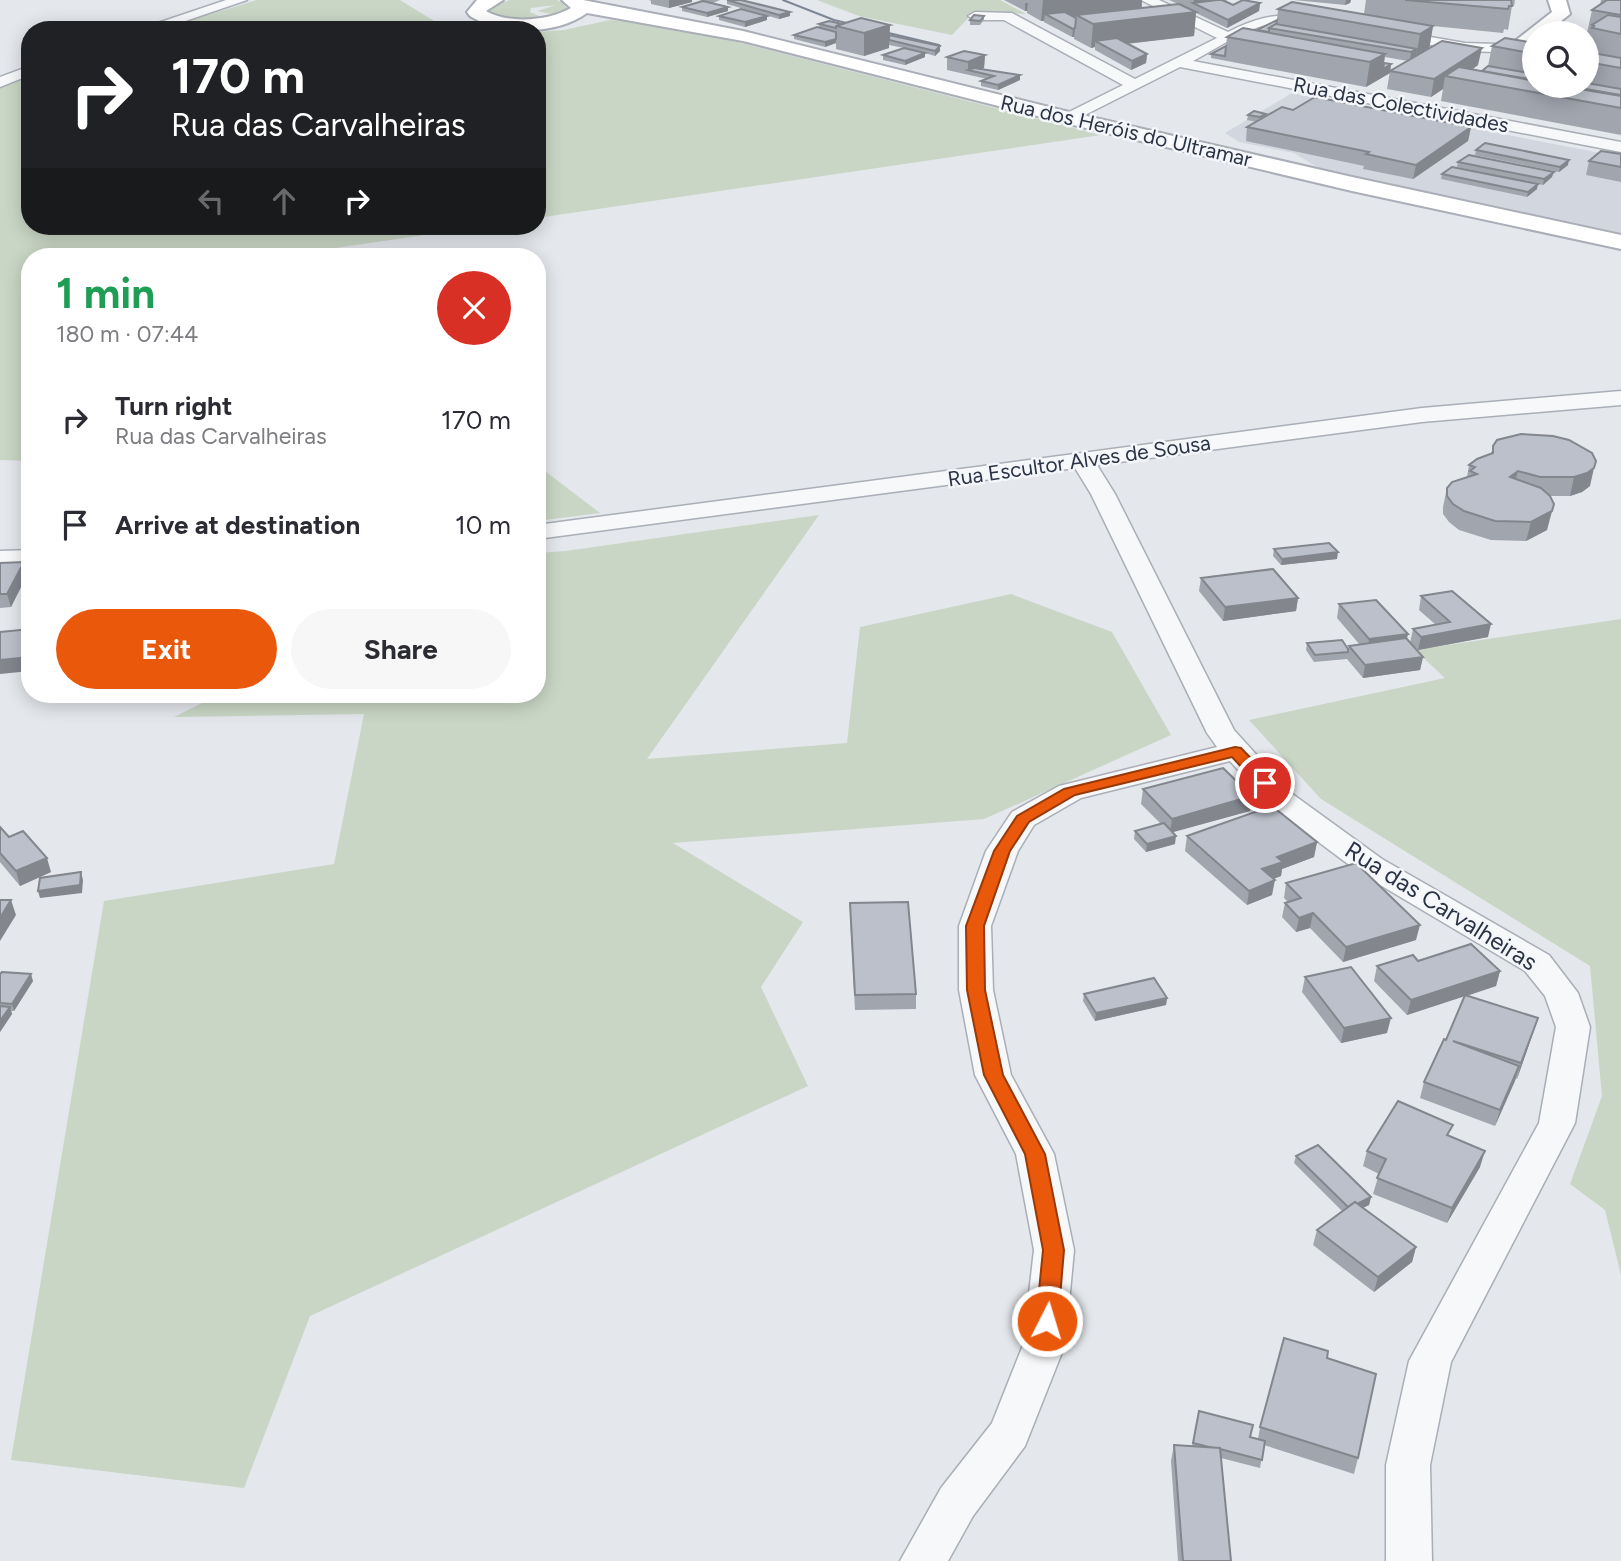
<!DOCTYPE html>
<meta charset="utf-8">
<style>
:root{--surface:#fff;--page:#f7f7f7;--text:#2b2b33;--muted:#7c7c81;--accent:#ea580c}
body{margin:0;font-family:Figtree,sans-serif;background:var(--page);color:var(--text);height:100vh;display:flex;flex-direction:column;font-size:26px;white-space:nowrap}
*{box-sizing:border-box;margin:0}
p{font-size:23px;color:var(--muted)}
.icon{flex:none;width:38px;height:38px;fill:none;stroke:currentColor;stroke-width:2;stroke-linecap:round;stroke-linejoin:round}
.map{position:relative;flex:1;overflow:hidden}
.side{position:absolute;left:21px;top:248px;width:525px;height:455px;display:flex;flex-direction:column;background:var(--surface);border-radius:28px;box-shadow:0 4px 18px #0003}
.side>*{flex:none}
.hud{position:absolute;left:21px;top:21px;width:525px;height:214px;border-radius:28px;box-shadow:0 4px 18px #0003;background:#202124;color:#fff;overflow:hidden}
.buttons{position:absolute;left:1522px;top:21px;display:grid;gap:14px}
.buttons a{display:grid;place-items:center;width:77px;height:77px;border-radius:50%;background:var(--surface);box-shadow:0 4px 18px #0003;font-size:35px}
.pin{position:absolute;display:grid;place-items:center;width:60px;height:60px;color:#fff;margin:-30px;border:4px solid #fff;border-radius:50%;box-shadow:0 2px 7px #0007}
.me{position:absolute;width:77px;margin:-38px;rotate:5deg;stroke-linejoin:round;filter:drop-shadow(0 0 5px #0008)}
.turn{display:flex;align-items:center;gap:24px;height:147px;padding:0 35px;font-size:32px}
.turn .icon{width:91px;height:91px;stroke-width:2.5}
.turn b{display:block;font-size:49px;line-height:60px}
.lanes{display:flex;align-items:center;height:66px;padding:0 35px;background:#0003;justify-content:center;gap:35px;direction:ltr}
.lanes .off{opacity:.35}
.round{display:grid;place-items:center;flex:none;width:74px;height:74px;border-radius:37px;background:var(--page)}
.summary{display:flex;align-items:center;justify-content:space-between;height:119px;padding:0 35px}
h1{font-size:42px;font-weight:700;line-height:52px;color:#1e9e55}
.button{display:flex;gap:14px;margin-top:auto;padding:14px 35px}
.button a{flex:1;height:80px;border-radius:42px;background:var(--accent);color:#fff;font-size:28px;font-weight:700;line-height:80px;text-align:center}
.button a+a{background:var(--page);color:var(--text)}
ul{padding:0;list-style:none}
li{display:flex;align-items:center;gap:21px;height:105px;padding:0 35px}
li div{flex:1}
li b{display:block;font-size:26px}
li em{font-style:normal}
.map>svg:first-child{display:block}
.built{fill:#d2d6de}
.green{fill:#c9d6c5}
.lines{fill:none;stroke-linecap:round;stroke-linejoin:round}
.street-casing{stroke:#a9aeb7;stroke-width:3}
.secondary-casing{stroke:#a9aeb7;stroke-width:4}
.street{fill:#f7f8fa;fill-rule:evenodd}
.secondary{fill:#fff;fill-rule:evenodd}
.tram{stroke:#7d8696;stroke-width:2}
.wall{fill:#a1a5ae}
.shaded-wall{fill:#83868d}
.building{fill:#bbc0ca;stroke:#83868d;stroke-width:2}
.route{fill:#ea580c;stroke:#983908;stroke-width:2}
.labels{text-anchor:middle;stroke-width:5;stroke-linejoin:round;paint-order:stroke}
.far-street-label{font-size:21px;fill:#2b3445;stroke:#f4f6f9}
.street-label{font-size:24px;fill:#2b3445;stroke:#f4f6f9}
</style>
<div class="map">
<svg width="1621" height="1561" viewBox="0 0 1621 1561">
<rect width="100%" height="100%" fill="#e4e7ec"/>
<path class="built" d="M1292,93L1621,157V236L1327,173L1294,153L1239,142L1225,133Z"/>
<g class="green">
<path d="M257,0H400L444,27L478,30H159Z"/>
<path d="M510,0H556L573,5L564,6L571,9L556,15L537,11L556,5L531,8L530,12L546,19C528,20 502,23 487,11L491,6Z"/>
<path d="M817,0H1000L1026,14L975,11L952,35L859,16Z"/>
<path d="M610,20L671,25L1101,135L537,218V32L564,30Z"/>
<path d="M30,77V226H486L274,257H30V461L0,460V88Z"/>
<path d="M537,465L600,513L537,521Z"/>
<path d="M819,515L647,759L847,743L860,627L1011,594L1112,632L1171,735L984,819L673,843L803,922L761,987L808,1086L310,1316L244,1488L11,1460L104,901L334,864L364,714L174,717L218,695H537V553L566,551Z"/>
<path d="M1621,619V1275L1605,1210L1570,1184L1602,1096L1590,966L1321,799L1249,720L1445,678L1415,650Z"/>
</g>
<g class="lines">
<defs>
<g id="street">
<path d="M226,0H247L159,30H137Z"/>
<path d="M1141,0H1159L1228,32C1254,19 1274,13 1303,16C1311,16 1318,16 1324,21C1313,30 1289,21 1275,23C1247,27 1218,48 1193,61L1621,142V152L1180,67L1069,123L1063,121L1061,118L1063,115L1123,85L1004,20H975L968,16L975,12L1012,13L1135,79L1217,38Z"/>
<path d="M1390,30L1465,43L1529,45L1534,46L1535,51L1529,53L1465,51L1385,37V31Z"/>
<path d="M30,66V75L0,87V77Z"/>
<path d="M1621,391V405L1422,422L1097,465L1115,494L1234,730L1291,793L1382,859L1549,955L1578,993L1590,1027L1575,1123L1451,1362L1430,1465L1432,1561H1386V1465L1409,1361L1539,1123L1556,1027L1545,996L1525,971L1360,873L1269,805L1230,761L1081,798L1034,825L1018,851L991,926L993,990L1011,1075L1054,1154L1074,1250L1065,1345L1025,1446L973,1516L948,1561H900L941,1488L992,1423L1023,1345L1034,1250L1016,1154L975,1075L959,990V926L986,851L1012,812L1059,786L1217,747L1207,733L1091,494L1075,468L537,539V525L1422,408Z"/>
<path d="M30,550V566L0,567V551Z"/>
</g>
<g id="secondary">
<path d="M477,0H503L486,11C508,24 549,21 571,8L562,0H583L743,31L1069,112L1352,177L1621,235V249L1352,191L1069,124L743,41L587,13C557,35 501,36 470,16L467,12Z"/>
<path d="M1548,0H1566L1570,14L1546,33H1535V58C1524,55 1520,50 1515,41L1552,12Z"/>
</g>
</defs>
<use href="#street" class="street-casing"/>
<use href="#secondary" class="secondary-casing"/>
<use href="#street" class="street"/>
<use href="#secondary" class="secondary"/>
<path class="tram" d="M783,0L834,20L939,45"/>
</g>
<g class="wall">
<path d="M649,0H692V2L669,8L651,4V1Z"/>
<path d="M698,0H720L713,3L728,11L707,17L682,11V7L703,1Z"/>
<path d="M727,0L790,12V16L779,19L727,4Z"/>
<path d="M1004,0H1142V8L1178,4L1169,0H1226L1233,5L1260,3L1259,11L1227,28L1196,13L1194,36L1127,44L1147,54L1146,63L1131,70L1095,50V47L1091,48L1074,39V37H1072L1044,22V21H1041L1027,13V11H1025Z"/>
<path d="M1294,0H1351L1350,3L1345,5Z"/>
<path d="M1366,0H1515L1514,6H1512L1508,30L1504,29L1503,33L1433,26L1429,49L1478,65L1472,70L1481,71L1488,66L1492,46L1535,43V86H1587V46L1590,34L1587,33L1592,10L1600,5L1601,0H1621V135L1441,101L1443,89L1431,97L1387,89L1390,71L1408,61L1385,57L1384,63L1391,64L1390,73L1366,87L1211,58V54L1226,46L1227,37L1257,31L1277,20L1278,9L1364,14Z"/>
<path d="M719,16H767V20L745,27L719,20Z"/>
<path d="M984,16V20L980,25H970V20Z"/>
<path d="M819,24L890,25L889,35L940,46V51L935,56L925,53V57L905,65L883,60V55L904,48L889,45V48L864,56L836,49V43L825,47L794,39V35L819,28Z"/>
<path d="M985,55L984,68L982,69L1020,75V80L998,90L981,86V81L987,79L947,70V57Z"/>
<path d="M1293,110L1471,127L1468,141L1413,179L1363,169L1364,166L1246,141L1247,127L1257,122L1247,120L1248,115L1266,114V117Z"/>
<path d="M1476,150L1568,165L1559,172L1475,155Z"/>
<path d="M1621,154V182L1586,175L1589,161Z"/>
<path d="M1458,162L1552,177L1543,185L1457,167Z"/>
<path d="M1442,174L1537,189L1527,197L1441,179Z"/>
<path d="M1521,434L1590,486L1582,492L1570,496H1550L1547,530L1526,541L1491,540L1459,530L1449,522L1443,514V507L1447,488L1467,477L1469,465L1491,454L1493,446Z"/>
<path d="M1274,549L1337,559L1281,565L1273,556Z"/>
<path d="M0,563L27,575L11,607L0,608Z"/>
<path d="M1201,578L1298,598L1296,611L1223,621L1199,591Z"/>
<path d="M1421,596L1488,637L1418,650L1410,643L1413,629L1436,625L1419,610Z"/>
<path d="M1339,604L1408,634L1406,639L1423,657L1420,670L1363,678L1347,659L1314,662L1306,650L1307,643L1348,649L1349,646L1360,645L1337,618Z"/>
<path d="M1143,789L1252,796L1250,811L1172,832L1175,844L1146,852L1134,839L1135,831L1161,824L1141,804Z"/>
<path d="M0,827L9,837L51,872L20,886L0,862Z"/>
<path d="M1187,836L1317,842L1314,857L1282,869L1281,876L1273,879L1272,895L1247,905L1185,851Z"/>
<path d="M1286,883L1416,940L1343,962L1310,928L1296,932L1282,917L1285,903L1288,902L1284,898Z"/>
<path d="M850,903L916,994V1009L855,1010L850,917Z"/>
<path d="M1377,966L1500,971L1496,986L1467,996L1538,1018L1517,1079L1516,1078L1495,1126L1420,1098L1424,1082L1446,1040L1464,996L1407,1015L1374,981Z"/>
<path d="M0,974L33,981L14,1011H11L12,1014L0,1032Z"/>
<path d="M1305,977L1387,1033L1341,1043L1302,992Z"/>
<path d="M1084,994L1167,998L1166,1005L1095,1021L1083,1001Z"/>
<path d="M1450,1136L1480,1167L1447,1223L1373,1194L1379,1174L1363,1166L1367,1151Z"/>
<path d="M1296,1156L1371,1197L1369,1205L1363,1208L1416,1247L1412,1262L1374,1292L1313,1245L1317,1230L1342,1211L1294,1163Z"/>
<path d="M1327,1358L1358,1458L1354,1474L1264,1445L1260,1468L1221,1458L1231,1561H1178L1171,1461L1174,1445L1192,1446L1199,1411L1250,1437L1258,1439L1260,1427Z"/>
</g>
<g class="shaded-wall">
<path d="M669,0H692V2L669,8Z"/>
<path d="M1043,0H1142L1141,10L1076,15V17L1045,14L1044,21H1041Z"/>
<path d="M1194,0H1221L1231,3V7L1193,3Z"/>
<path d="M1346,0H1351L1350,3L1345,5Z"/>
<path d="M1025,3H1028L1027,11H1025Z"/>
<path d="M1260,3L1259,11L1227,28L1228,20Z"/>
<path d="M728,7V11L707,17V13Z"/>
<path d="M790,12V16L779,19V15Z"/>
<path d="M1196,12L1194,36L1105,46L1095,41V47L1091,48L1093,24Z"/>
<path d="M767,16V20L745,27V22Z"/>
<path d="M890,25L889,48L864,56V33Z"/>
<path d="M1433,26L1429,50L1416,57L1420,34Z"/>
<path d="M1075,28L1074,37H1072L1073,29Z"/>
<path d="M836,39V43L825,47V42Z"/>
<path d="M940,46V51L935,56V51Z"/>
<path d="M1482,48L1478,65L1459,78L1445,76L1443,89L1431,97L1434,79Z"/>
<path d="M1417,49L1416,57L1410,61L1411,52Z"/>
<path d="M925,53V57L905,65V61Z"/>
<path d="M1147,54L1146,63L1131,70L1132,61Z"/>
<path d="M1385,54L1383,69L1391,64L1390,73L1366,87L1370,62Z"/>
<path d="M985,55L984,68L975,72L968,70V75V62Z"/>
<path d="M1020,75V80L998,90V85Z"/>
<path d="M1471,127L1468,141L1413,179L1416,165Z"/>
<path d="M1569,160L1568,165L1559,172L1560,167Z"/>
<path d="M1554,172L1552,177L1543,185L1544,179Z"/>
<path d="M1538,184L1537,189L1527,197L1528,192Z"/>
<path d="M1594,468L1590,486L1582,492L1570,496L1574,477Z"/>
<path d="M1518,471L1513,489L1510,477Z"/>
<path d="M1554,504L1547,530L1526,541L1531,522Z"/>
<path d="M1338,552L1337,559L1281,565L1282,559Z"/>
<path d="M24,562L27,575L11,607L7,594Z"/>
<path d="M1298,598L1296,611L1223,621L1225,607Z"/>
<path d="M1491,624L1488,637L1418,650L1421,637Z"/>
<path d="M1408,634L1405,647L1367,653L1369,639Z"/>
<path d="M30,657V671L0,674V660Z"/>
<path d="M1423,657L1420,670L1363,678L1365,665Z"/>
<path d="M1252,796L1250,811L1170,833L1172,819Z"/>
<path d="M1176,836L1175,844L1146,852L1147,844Z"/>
<path d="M1317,842L1314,857L1282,869L1281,876L1259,884L1262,869L1277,857Z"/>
<path d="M47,858L51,872L20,886L16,871Z"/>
<path d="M81,872L83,880L82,893L40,898L38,891Z"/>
<path d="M1275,880L1272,895L1247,905L1249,891Z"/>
<path d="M11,900L16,915L0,941V918Z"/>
<path d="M1313,913L1310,928L1296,932L1299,918Z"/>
<path d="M1420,925L1416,940L1343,962L1346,947Z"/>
<path d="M1500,971L1496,986L1407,1015L1411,1000Z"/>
<path d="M31,974L33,981L14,1011L12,1004Z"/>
<path d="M1167,998L1166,1005L1095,1021L1096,1013Z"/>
<path d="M10,1007L12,1014L0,1032V1021Z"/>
<path d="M1391,1018L1387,1033L1341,1043L1344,1028Z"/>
<path d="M1538,1018L1533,1033L1517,1079L1521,1063Z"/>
<path d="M1519,1066L1515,1081L1495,1126L1500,1110Z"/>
<path d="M1485,1151L1480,1167L1447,1223L1452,1208Z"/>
<path d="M1371,1197L1369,1205L1347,1215L1349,1208Z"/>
<path d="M1416,1247L1412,1262L1374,1292L1378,1277Z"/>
</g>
<g class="building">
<path d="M727,0H741L790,12L779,15Z"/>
<path d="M1217,0H1222L1233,5L1243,0L1260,3L1228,20L1193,3Z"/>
<path d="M1405,0H1511L1512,6H1509L1508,9Z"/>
<path d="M1607,0H1621V15L1592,10Z"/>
<path d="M703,1L728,7L707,13L682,7Z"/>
<path d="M1292,2L1433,26L1420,34L1278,9Z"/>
<path d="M1179,4L1196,12L1093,24L1076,15Z"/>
<path d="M741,9L767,16L745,22L719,16Z"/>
<path d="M1065,12L1076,18L1075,28L1073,29L1045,14Z"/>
<path d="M974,15L984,16L980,21L970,20Z"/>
<path d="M1608,15L1621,17V34L1592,28L1594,26L1592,25Z"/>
<path d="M861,18L890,25L864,33L836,26Z"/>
<path d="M1277,20L1276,24L1269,28V32L1257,30Z"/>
<path d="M829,21L842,24L836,26V28L819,24Z"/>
<path d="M1276,24L1417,49L1411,52L1269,28Z"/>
<path d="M817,27L836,32V39L825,42L794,35Z"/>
<path d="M1243,28L1385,54L1370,62L1227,37Z"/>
<path d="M889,35L940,46L935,51L889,40Z"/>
<path d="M1117,38L1147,54L1132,61L1095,41Z"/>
<path d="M1505,38L1535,43V54L1492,46Z"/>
<path d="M1442,41L1482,48L1434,79L1390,71Z"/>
<path d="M1226,46L1225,56L1211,54Z"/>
<path d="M904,48L925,53L905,61L883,55Z"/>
<path d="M964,51L985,55L968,62L947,57Z"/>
<path d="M1587,52L1621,58V68L1587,62Z"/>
<path d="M1384,63L1391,64L1383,69Z"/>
<path d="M1488,66L1535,74V80L1482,71Z"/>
<path d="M1459,67L1535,81V86H1562L1621,96V108L1445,76Z"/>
<path d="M974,68L1020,75L998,85L981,81L994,76L968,70Z"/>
<path d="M1587,83L1621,89V95L1568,86H1587Z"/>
<path d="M1315,97L1471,127L1416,165L1366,154L1369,152L1247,127L1282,107L1293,110Z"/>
<path d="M1254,111L1266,114L1260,117L1248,115Z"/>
<path d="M1485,143L1569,160L1560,167L1476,150Z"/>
<path d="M1601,151L1621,154V167L1589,161Z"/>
<path d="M1469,155L1554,172L1544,179L1458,162Z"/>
<path d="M1452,167L1538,184L1528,192L1442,174Z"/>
<path d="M1521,434L1553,436L1569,440L1592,453L1596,461L1594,468L1587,473L1574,477H1540L1518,471L1510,477L1541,488L1550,496L1554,504L1552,511L1531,522L1495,521L1464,511L1453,504L1447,496V488L1452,482L1477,474L1470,471L1475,467L1469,465L1477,459L1493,453V446L1497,440Z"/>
<path d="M1329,543L1338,552L1282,559L1274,549Z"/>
<path d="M24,562L7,594H0V563Z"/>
<path d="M1273,569L1298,598L1225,607L1201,578Z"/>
<path d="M1452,591L1491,624L1421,637L1413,629L1450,622L1421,596Z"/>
<path d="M1376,600L1408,634L1369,639L1339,604Z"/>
<path d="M30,629V657L0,660V632Z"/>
<path d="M1406,638L1423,657L1365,665L1349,646Z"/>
<path d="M1342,640L1348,649V652L1315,655L1307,643Z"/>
<path d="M1223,768L1252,796L1172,819L1143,789Z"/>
<path d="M1272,806L1317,842L1277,857L1283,862L1262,869L1275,880L1249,891L1187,836Z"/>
<path d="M1164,823L1176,836L1147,844L1135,831Z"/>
<path d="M0,827L9,837L23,831L47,858L16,871L0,853Z"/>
<path d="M1356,863L1420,925L1346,947L1313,913L1299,918L1285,903L1301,898L1286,883Z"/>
<path d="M81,872L80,885L38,891L40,878Z"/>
<path d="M0,900H11L0,918Z"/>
<path d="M908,902L916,994L855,995L850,903Z"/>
<path d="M1471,944L1500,971L1411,1000L1377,966L1413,955L1418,961Z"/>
<path d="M1351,967L1391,1018L1344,1028L1305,977Z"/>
<path d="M2,972L31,974L12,1004L0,1003V974Z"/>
<path d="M1154,978L1167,998L1096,1013L1084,994Z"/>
<path d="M1465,995L1538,1018L1521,1063L1453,1041L1519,1066L1500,1110L1424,1082L1444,1039L1446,1040Z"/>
<path d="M0,1006L10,1007L0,1021Z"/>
<path d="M1398,1101L1453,1125L1447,1135L1485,1151L1452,1208L1377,1178L1386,1159L1367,1151Z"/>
<path d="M1318,1145L1371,1197L1357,1204L1355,1202L1348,1207L1296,1156Z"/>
<path d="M1355,1202L1416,1247L1378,1277L1317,1230Z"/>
<path d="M1284,1338L1328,1351L1327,1358L1376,1374L1358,1458L1260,1427Z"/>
<path d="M1199,1411L1253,1425L1250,1437L1265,1441L1262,1460L1220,1449V1448H1213L1193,1443Z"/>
<path d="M1174,1445L1220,1448L1231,1561H1183Z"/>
</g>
<path class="route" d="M1235,747L1241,748L1271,779L1273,783L1271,786H1259L1232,757L1075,795L1029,822L1010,851L984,926L985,990L1003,1075L1045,1154L1064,1250L1058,1321L1054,1328L1047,1330L1039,1328L1036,1321L1043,1250L1025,1154L984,1075L967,990L966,926L994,851L1017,816L1064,789Z"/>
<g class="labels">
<g class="far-street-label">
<text transform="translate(1401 105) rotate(11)" y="7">Rua das Colectividades</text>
<text transform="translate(1126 131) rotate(13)" y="7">Rua dos Heróis do Ultramar</text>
<text transform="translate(1079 461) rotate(-8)" y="7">Rua Escultor Alves de Sousa</text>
</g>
<g class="street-label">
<text transform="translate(1441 906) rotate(32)" y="8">Rua das Carvalheiras</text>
</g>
</g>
</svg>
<div class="buttons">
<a><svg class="icon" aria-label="search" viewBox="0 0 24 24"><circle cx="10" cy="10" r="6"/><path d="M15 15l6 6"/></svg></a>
</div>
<div class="pin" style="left:1265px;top:783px;background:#d93025"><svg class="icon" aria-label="arrive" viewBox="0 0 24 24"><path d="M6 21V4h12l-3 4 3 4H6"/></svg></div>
<svg class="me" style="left:1047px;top:1321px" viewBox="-20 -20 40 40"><circle r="17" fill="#ea580c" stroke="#fff" stroke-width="3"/><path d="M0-11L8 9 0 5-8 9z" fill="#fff"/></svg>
<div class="hud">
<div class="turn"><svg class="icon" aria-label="right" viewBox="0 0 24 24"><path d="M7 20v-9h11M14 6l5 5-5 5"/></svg><div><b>170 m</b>Rua das Carvalheiras</div></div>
<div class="lanes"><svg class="icon off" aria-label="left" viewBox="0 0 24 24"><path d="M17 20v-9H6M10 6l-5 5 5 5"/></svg><svg class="icon off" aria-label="ahead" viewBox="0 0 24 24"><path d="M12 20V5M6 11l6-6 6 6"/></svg><svg class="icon" aria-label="right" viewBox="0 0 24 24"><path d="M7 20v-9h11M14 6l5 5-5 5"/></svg></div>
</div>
<section class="side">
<div class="summary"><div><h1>1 min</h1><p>180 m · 07:44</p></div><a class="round" style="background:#d93025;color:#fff"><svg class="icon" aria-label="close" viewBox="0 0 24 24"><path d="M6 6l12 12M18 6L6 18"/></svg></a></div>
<ul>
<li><svg class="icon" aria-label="right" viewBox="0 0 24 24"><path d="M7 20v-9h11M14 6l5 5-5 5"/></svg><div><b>Turn right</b><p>Rua das Carvalheiras</p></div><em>170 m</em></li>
<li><svg class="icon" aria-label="arrive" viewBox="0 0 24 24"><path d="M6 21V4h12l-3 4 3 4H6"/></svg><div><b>Arrive at destination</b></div><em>10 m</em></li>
</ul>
<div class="button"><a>Exit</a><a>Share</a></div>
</section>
</div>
